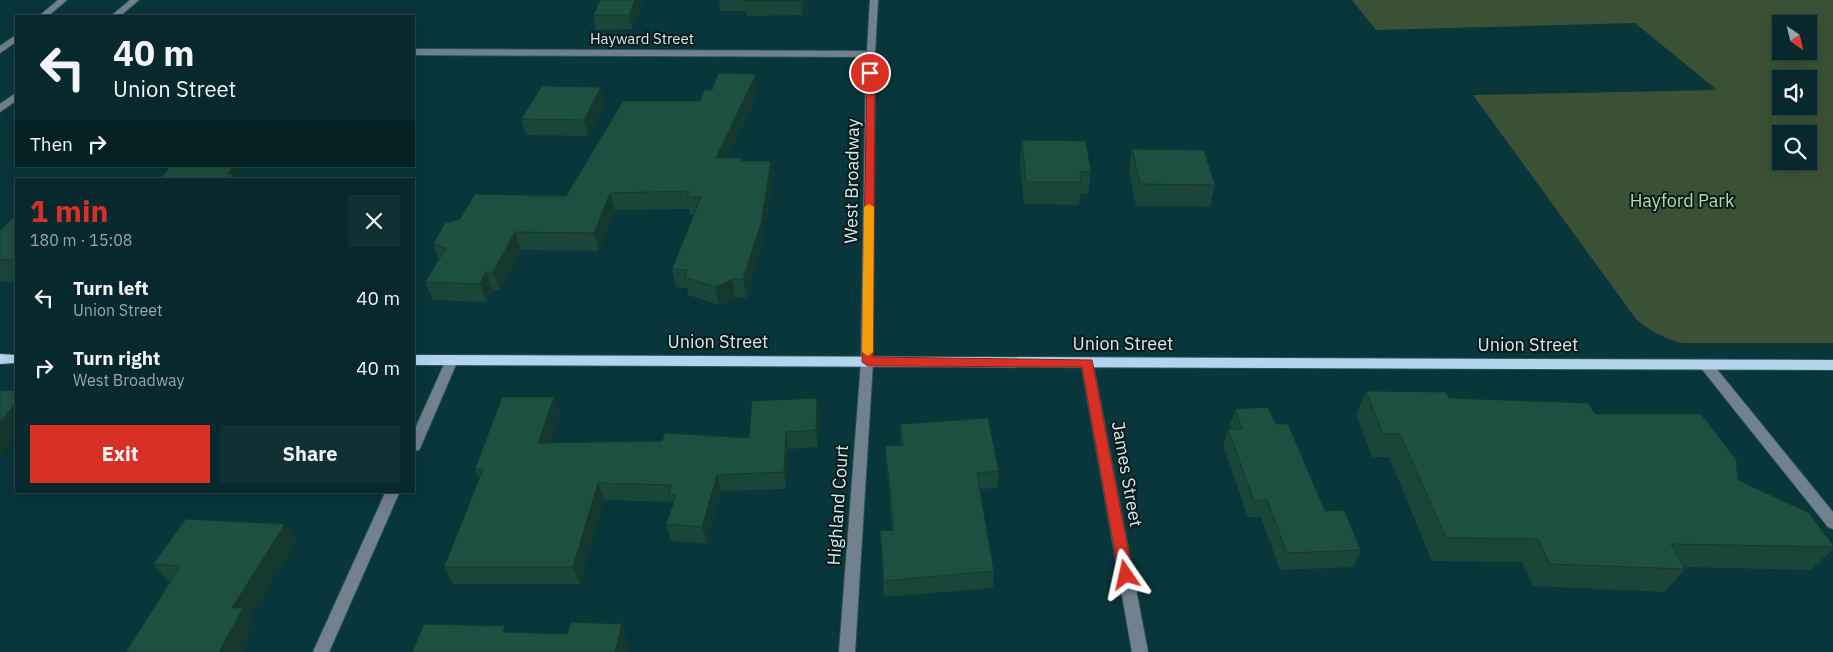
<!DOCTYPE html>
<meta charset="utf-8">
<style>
:root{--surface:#07282c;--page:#103034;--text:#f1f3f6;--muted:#98a6a9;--line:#284448;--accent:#d93025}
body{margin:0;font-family:"IBM Plex Sans",sans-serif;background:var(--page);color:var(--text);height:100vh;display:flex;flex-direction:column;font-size:19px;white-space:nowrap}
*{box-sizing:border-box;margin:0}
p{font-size:16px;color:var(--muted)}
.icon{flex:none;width:28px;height:28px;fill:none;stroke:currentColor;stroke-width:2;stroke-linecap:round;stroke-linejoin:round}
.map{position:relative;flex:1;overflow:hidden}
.panel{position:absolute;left:15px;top:178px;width:400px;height:315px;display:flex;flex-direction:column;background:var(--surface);border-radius:0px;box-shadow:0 5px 20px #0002,0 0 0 1px var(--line)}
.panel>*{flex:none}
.banner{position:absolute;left:15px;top:15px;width:400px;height:152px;border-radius:0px;box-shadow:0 5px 20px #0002,0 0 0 1px var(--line);background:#07282c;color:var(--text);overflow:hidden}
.needle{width:32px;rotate:146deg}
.buttons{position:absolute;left:1772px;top:15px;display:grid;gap:10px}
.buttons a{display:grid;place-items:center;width:45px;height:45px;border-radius:0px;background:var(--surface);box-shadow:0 5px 20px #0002,0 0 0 1px var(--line);font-size:25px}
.pin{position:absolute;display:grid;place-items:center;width:42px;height:42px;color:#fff;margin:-21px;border:2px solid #fff;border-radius:50%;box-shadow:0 1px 5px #0007}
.me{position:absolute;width:55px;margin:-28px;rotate:349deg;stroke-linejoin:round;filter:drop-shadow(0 0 4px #0008)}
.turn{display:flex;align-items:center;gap:18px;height:105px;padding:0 15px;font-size:22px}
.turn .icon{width:65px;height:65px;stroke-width:2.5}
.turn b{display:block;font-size:35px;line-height:42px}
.then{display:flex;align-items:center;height:48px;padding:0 15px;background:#0003;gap:10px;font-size:19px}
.round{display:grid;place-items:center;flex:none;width:52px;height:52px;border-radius:0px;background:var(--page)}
.summary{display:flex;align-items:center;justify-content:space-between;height:85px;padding:0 15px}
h1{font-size:30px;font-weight:700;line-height:38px;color:var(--accent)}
.action{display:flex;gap:10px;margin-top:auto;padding:10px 15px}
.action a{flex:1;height:58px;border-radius:0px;background:var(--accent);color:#fff;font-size:20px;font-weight:700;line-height:58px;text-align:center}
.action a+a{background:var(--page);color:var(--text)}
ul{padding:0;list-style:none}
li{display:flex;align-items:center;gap:15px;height:70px;padding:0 15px}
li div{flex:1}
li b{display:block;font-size:19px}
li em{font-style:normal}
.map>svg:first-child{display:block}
.green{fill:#3b5135;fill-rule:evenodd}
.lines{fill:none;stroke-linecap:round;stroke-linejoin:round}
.minor-casing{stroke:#2a5357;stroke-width:2}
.major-casing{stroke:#2a5357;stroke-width:2}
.minor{fill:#71828e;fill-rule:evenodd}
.major{fill:#b2d5ed;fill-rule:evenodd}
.wall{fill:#1a4539}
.shaded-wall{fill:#15382e}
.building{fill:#1e5042;stroke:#15382e}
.route{fill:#d93025;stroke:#8d1f18}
.slow{fill:#f59e0b}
.labels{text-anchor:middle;stroke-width:4;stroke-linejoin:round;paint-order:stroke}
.far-street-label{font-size:15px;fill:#d5ebee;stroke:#091a1c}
.street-label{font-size:18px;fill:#d5ebee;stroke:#091a1c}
.park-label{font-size:18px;fill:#b4dfa7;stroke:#091a1c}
</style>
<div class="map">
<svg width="1833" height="652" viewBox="0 0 1833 652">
<rect width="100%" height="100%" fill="#09363a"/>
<path class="green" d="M1352,0H1833V343H1681C1663,338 1650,331 1636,319L1473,95L1717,90L1635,23L1376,30ZM1781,24H1809V51H1781ZM1781,79H1809V106H1781ZM1781,134H1809V161H1781Z"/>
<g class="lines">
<defs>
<g id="minor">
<path d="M58,0H67L48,16H39Z"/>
<path d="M130,0H139L120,16H111Z"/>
<path d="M870,0H878L875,54L873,362L855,652H839L861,362L866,57L414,55V49L867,51Z"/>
<path d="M16,35V42L0,53V46Z"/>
<path d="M16,93V101L0,112V104Z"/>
<path d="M452,355L457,357L458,360L421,446L419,450L414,451V431L446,360L447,357Z"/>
<path d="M1087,358L1092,360L1093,363L1148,652H1132L1081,363L1082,360Z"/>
<path d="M1706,360L1711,362L1833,512V529L1828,527L1701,368L1699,365L1701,362Z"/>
<path d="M386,491H400L329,652H313Z"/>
</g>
<g id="major">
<path d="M0,354L16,355V363L0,364Z"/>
<path d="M414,355L1833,360V370L414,365Z"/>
</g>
</defs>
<use href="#minor" class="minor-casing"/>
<use href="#major" class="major-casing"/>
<use href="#minor" class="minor"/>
<use href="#major" class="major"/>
</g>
<g class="wall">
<path d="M644,0L632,29L596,30L593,15Z"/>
<path d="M719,0H804L802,15L746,16V11H720Z"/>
<path d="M758,91L727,158L743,161L773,178L763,242L746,298L735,297L729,302L719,305L688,295L687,288L676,287L672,269L694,215H690L689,209L615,210L599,251L521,250L500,290L493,291L487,302L433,300L425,282L439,259L433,244L566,196L700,101Z"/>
<path d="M605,103L588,136L526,135L521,119Z"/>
<path d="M1022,140L1091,172L1088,194H1080L1079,205L1024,204L1020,162Z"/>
<path d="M1132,149L1215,185L1210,207L1136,206L1129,171Z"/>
<path d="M16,214V282H0V231Z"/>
<path d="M1366,391L1449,398L1595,414L1738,480L1833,545V549L1811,570L1684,567L1685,569L1665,592L1533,586L1522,562L1432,561L1389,457H1372L1356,414Z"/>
<path d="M554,397L560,414L550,443L662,441L749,438L817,398L819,415L818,447L788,449L786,489L721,491L706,544L671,541L666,524L672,506L671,502L604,500L580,584H453L444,567L479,479L475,469Z"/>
<path d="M1235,409L1276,424L1325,511L1361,550L1353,567L1280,570L1261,517H1248L1223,446L1228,429H1231L1229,426Z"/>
<path d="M900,424L999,471L997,488L980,489L994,571L993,588L884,597L880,531L892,530L886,463L885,446L901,445Z"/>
<path d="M297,540L250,617L256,625L171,581H168L153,564Z"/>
</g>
<g class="shaded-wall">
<path d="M635,0H644L632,29L629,15Z"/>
<path d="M801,0H804L802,15Z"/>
<path d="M756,74L758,91L718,175L716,158Z"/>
<path d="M601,87L605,103L588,136L584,120Z"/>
<path d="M771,161L773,178L763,242L746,298L743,279Z"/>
<path d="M234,166H236L243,179H229L227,174Z"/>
<path d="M610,193L615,210L599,251L594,233Z"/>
<path d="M515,232L521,250L500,290L493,272Z"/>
<path d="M486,272L493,291L487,302L480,284Z"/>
<path d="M732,279L735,297L729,302L719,305L715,287Z"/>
<path d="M554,397L560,414L545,460L538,443Z"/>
<path d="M817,398L819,415L818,447L816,430Z"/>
<path d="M16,403V438L0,458V422Z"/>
<path d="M786,432L788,449L786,489L784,472Z"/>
<path d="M717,475L721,491L706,544L702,527Z"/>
<path d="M598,483L604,500L580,584L573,567Z"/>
<path d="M285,524L297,540L250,617L256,625L242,652H219L232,608Z"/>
<path d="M622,624L630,646L629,652H615Z"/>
<path d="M505,626L516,648L503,632Z"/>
</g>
<g class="building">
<path d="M600,0H635L629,15H593Z"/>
<rect x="745" y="0" width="56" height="1"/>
<path d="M718,73L756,74L716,158H742L741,161H771L761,224L743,279H732L726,283L715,287L685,277L687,270L672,269L701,197H687L689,191L610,193L594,233L515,232L493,272H486L480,284L425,282L446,248L433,244L445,223L460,219L475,194L566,196L623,101H700L704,90H712Z"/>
<path d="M542,86L601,87L584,120L521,119Z"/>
<path d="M1022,140L1086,141L1091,172H1080L1081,182H1026Z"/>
<path d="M1132,149L1204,150L1215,185L1140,184Z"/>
<path d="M171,166H234L227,174H233L229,179H159Z"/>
<path d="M16,214V260H0V231Z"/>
<path d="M16,390V403L0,422V391Z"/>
<path d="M1366,391L1446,392L1449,398L1588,403L1595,414H1701L1736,459L1738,480L1809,513L1833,545V547L1671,544L1685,569L1550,564L1538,539L1446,538L1400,434H1383Z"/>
<path d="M502,397H554L538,443L662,441L665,433L749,438L752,401L817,398L816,430L786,432L784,472L717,475L702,527L666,524L676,495H669L672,485L598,483L573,567H444L483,469H475Z"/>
<path d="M1268,407L1276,424H1288L1325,511L1344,510L1361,550L1287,553L1267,500L1254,501L1228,429H1242L1235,409Z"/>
<path d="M988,418L999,471L977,473L994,571L884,581L880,531L894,530L885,446L903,445L900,424Z"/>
<path d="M186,519L285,524L232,608H243L219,652H126L180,566L153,564Z"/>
<path d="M571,622L622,624L615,652H412L424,624L505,626L503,632L567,634Z"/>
</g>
<path class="route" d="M867,71L875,73L873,357L1092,360L1133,575L1131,579L1126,581L1121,579L1119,575L1082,367L868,366L862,362Z"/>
<path class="slow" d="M869,204L874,207L873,352L868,356L862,352L864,207Z"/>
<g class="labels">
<g class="far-street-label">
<text x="642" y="44">Hayward Street</text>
</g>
<g class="street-label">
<text transform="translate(852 181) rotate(-89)" y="6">West Broadway</text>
<text x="718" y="348">Union Street</text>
<text x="1123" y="350">Union Street</text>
<text x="1528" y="351">Union Street</text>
<text transform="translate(1127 474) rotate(80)" y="6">James Street</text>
<text transform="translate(838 505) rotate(-86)" y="6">Highland Court</text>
</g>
<g class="park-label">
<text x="1682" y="207">Hayford Park</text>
</g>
</g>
</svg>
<div class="buttons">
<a><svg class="needle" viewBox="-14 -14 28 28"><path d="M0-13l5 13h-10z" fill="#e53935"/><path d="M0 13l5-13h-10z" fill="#98a6a9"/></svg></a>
<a><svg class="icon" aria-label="sound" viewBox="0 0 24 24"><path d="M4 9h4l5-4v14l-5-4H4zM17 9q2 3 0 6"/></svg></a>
<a><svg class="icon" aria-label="search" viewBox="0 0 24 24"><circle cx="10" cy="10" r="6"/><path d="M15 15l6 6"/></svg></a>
</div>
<div class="pin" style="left:870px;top:73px;background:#d93025"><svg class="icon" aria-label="arrive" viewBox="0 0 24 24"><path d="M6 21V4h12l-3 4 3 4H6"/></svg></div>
<svg class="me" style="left:1126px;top:575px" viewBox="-20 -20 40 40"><path d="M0-17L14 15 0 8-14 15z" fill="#d93025" stroke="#fff" stroke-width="4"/></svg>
<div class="banner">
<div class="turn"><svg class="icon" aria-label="left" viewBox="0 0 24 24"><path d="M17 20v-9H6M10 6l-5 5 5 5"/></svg><div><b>40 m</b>Union Street</div></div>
<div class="then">Then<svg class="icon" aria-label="right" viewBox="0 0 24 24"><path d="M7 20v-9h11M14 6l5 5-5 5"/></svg></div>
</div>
<section class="panel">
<div class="summary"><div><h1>1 min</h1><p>180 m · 15:08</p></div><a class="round"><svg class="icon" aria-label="close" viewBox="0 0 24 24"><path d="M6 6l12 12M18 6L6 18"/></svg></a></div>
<ul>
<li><svg class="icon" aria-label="left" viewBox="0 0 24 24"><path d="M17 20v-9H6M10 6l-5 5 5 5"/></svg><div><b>Turn left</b><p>Union Street</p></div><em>40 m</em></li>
<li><svg class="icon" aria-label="right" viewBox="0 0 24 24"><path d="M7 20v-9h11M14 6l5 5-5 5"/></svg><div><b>Turn right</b><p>West Broadway</p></div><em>40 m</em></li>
</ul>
<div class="action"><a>Exit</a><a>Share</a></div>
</section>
</div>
